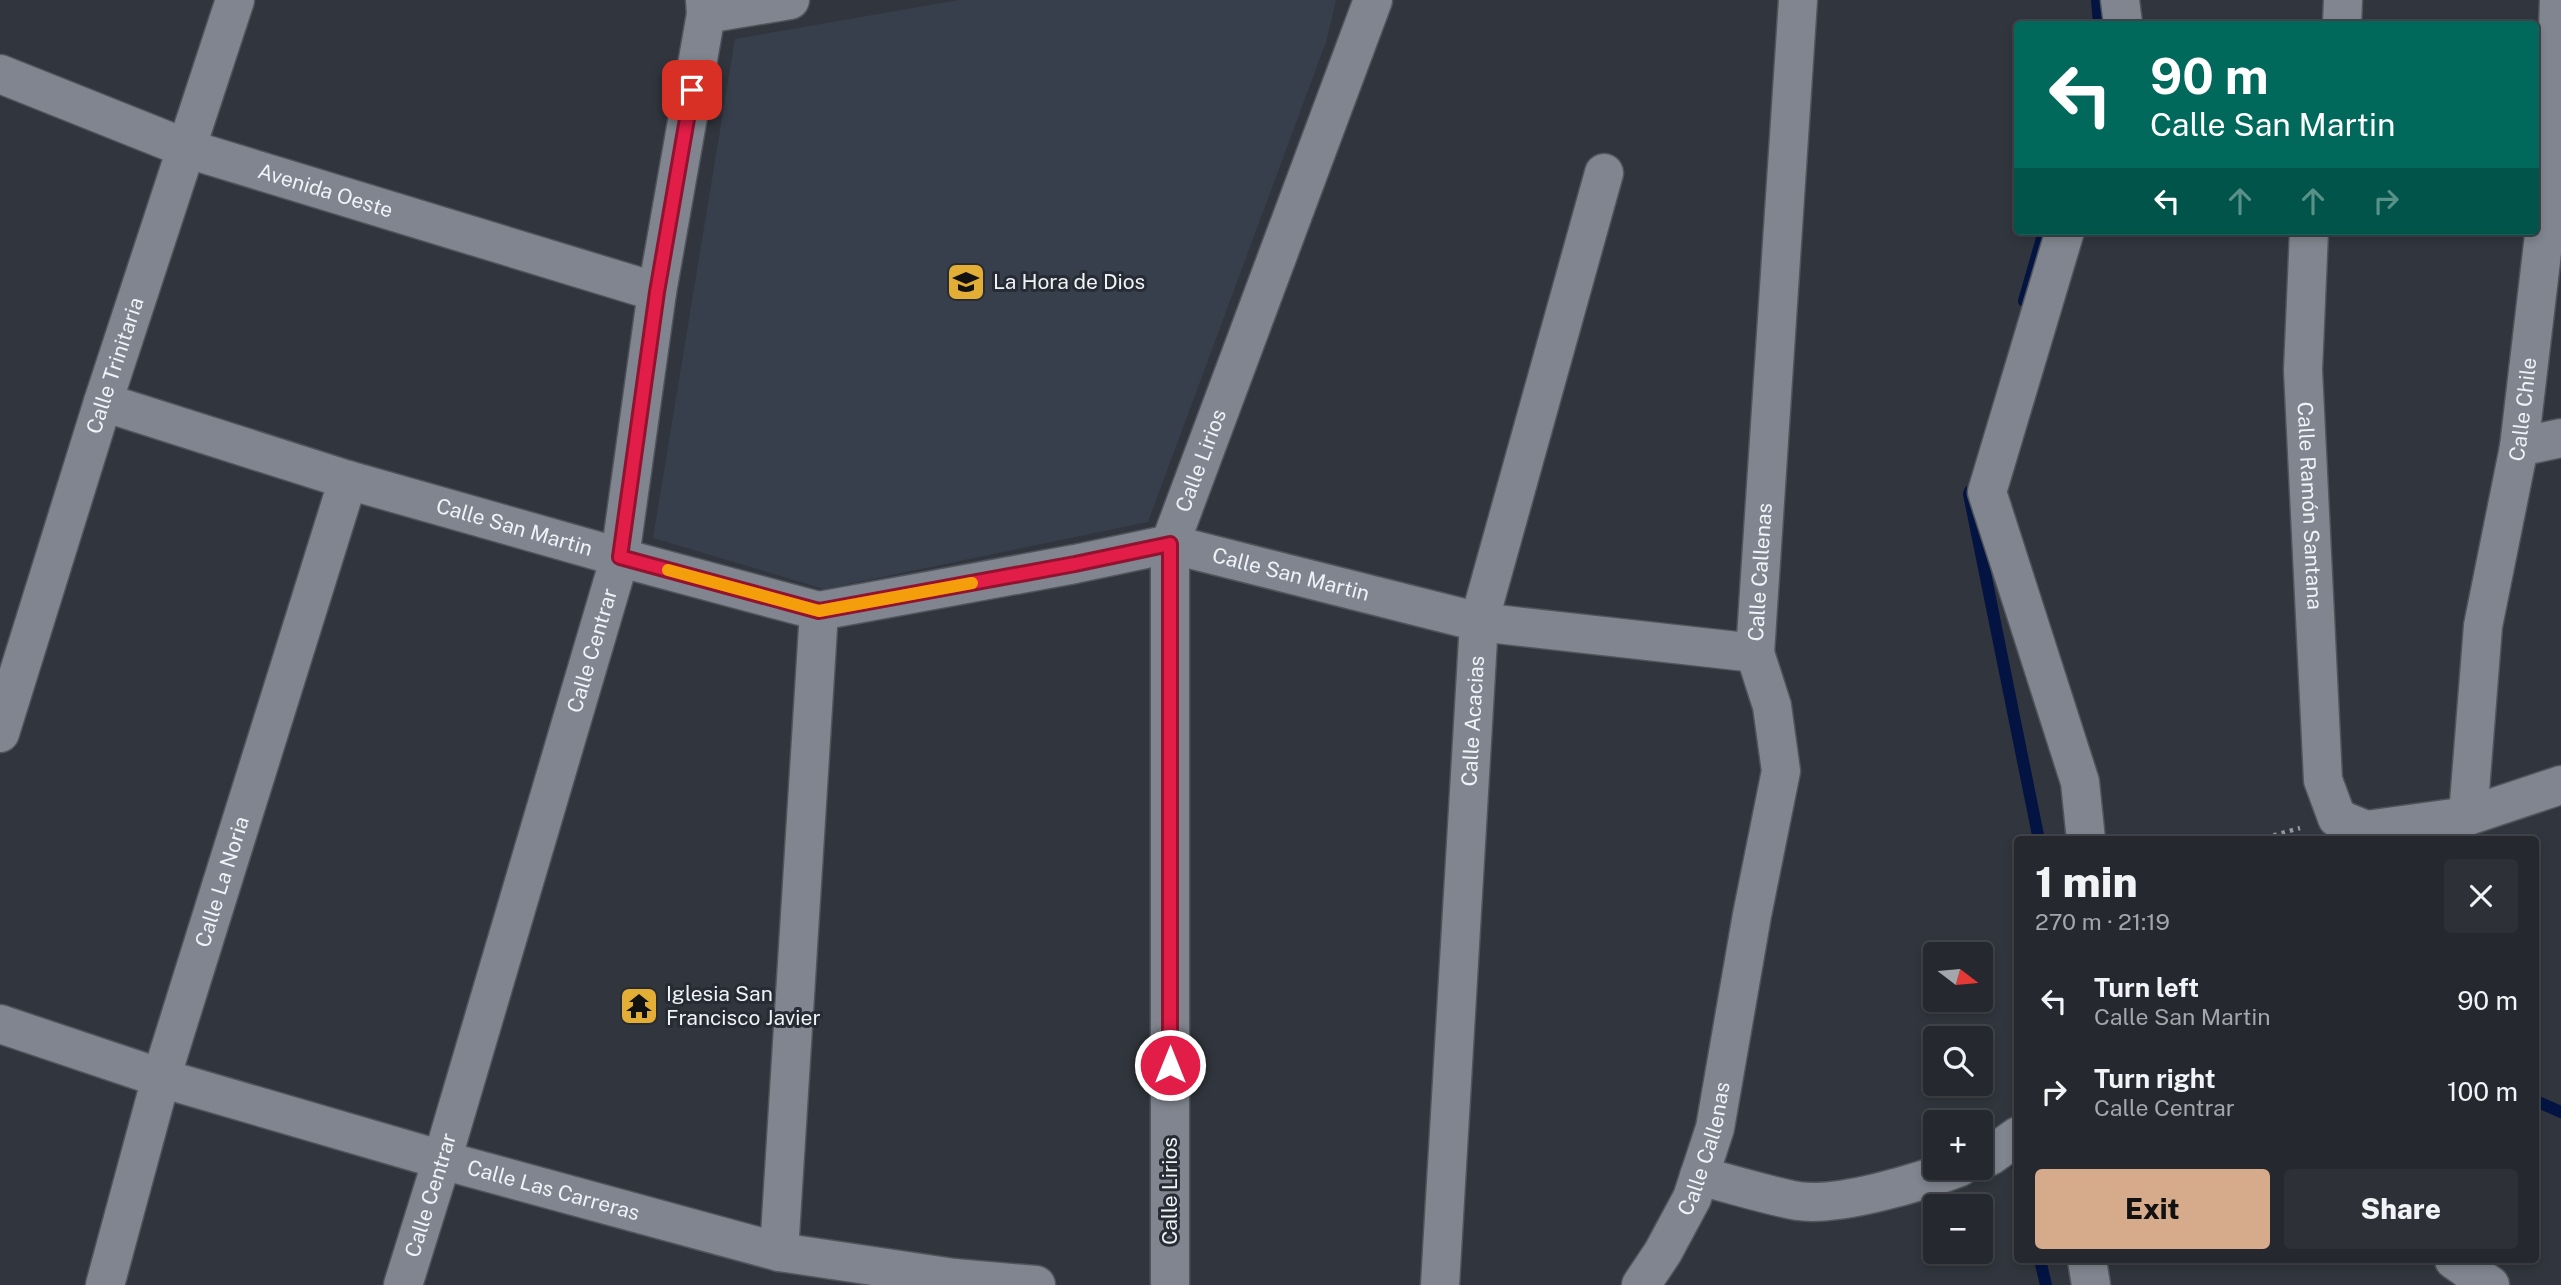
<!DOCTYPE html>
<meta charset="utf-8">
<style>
:root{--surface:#25282e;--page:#2d3036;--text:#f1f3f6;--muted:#a3a6aa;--line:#42444a;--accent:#d6ab8b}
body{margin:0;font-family:"Public Sans",sans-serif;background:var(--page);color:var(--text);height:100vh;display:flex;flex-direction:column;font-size:26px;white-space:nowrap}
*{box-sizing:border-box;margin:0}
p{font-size:23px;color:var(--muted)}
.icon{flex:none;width:38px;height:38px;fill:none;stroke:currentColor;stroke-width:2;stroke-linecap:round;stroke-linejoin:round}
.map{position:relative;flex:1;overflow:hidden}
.side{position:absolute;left:2014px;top:836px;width:525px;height:427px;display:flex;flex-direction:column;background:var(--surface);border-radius:7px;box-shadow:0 4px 10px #0003,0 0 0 2px var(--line)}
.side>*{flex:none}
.banner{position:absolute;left:2014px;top:21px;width:525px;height:214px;border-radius:7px;box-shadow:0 4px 10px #0003,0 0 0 2px var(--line);background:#00695c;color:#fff;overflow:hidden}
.needle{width:46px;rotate:106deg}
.fabs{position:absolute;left:1923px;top:942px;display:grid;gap:14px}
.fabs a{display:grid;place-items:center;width:70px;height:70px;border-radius:7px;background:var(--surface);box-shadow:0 4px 10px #0003,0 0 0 2px var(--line);font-size:35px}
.pin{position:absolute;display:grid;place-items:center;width:60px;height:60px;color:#fff;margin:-30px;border-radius:14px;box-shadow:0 4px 10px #0006}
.me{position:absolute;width:77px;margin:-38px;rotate:0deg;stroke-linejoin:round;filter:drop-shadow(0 0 5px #0008)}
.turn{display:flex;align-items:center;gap:24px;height:147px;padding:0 21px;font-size:32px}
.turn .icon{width:91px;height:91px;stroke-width:2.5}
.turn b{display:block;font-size:49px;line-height:60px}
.lanes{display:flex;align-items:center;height:66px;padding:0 21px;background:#0003;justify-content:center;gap:35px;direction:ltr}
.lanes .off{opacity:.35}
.round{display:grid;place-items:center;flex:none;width:74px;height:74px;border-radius:7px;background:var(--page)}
.head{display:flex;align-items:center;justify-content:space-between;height:119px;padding:0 21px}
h1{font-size:42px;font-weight:800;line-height:52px}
.cta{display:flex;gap:14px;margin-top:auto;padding:14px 21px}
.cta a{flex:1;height:80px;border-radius:7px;background:var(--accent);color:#111;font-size:28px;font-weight:800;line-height:80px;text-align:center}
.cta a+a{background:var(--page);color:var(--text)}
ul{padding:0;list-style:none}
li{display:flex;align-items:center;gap:21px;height:91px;padding:0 21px}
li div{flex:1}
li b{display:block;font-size:26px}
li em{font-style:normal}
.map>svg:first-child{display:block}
.built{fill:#383f4c}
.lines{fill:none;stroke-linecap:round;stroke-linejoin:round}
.stream{stroke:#031443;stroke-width:12}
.minor-casing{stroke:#50545b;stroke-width:41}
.path{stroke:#94989e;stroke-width:4.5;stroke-dasharray:3.5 5;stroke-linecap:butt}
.minor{stroke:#80858f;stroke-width:38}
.route-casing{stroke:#92132f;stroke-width:18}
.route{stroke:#e11d48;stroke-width:12}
.slow{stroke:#f59e0b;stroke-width:12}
.labels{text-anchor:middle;stroke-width:6;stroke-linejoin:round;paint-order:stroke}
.street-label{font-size:21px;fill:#eff2f7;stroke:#272b33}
.poi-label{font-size:21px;fill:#eff2f7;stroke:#272b33;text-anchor:start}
</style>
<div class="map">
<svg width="2561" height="1285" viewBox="0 0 2561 1285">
<rect width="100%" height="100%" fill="#31353d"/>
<path class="built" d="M959,0H1336L1326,42L1148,522L824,589L653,538L735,39Z"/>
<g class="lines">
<g class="stream">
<path d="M2097,0L2099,24"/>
<path d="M2024,301L2044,231"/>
<path d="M1970,491L1969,494L2039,840"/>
<path d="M2536,1101L2561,1112"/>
<path d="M2014,1146L2018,1170"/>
<path d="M2040,1260L2046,1285"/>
</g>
<defs>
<g id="minor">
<path d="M2120,0L2123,24"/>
<path d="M706,14L790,0"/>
<path d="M2342,24L2343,0"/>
<path id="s1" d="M0,74L188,149L657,292"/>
<path d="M2065,231L1987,492L2080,782L2086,840"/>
<path id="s2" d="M2309,231L2303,370L2323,780L2337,818L2366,830L2468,816L2561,785"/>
<path id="s3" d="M103,402L348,480L640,563L819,611L1075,564L1170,544L1479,622L1755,653"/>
<path d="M2519,447L2561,438"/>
<path id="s4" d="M0,733L103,402L235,0"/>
<path id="s5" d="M2468,816L2483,626L2519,447L2554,151L2559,0"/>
<path id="s6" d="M0,1024L161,1078L442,1160L779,1252L954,1278L1036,1285"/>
<path d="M1981,1160L1990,1156L2018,1136"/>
<path d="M1699,1176C1732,1184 1765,1195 1798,1201C1840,1207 1921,1182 1960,1167"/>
<path d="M779,1252L819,611"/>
<path d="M2087,1260L2091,1285"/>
<path d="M2454,1260L2490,1285"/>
<path id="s7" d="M105,1285L161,1078L348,480"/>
<path id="s8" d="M403,1285L442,1160L620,557L657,292L706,14L705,0"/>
<path id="s9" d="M1170,1285V544L1373,0"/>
<path id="s10" d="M1440,1285L1479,622L1604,173"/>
<path id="s11" d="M1641,1285L1663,1252L1692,1198L1715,1128L1752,915L1781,771L1772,706L1755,653L1798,0"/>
</g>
</defs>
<use href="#minor" class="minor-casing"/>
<path class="path" d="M2257,840L2300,828"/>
<use href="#minor" class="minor"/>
</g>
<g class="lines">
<defs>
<path id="route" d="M692,90L657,292L620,557L819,611L1075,564L1170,544V1065"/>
</defs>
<use href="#route" class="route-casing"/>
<use href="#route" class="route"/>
<path class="slow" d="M668,570L819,611L972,583"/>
</g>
<defs>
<symbol id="university-square" viewBox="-11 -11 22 22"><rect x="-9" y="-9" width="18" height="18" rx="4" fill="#e3ae35" stroke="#272b33"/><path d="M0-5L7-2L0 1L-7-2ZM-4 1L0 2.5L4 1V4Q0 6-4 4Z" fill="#111"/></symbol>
<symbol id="temple-square" viewBox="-11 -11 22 22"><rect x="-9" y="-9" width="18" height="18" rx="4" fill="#e3ae35" stroke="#272b33"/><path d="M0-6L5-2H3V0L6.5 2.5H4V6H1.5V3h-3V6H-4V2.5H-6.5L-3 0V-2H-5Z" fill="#111"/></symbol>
</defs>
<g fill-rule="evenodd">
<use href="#university-square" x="944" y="260" width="44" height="44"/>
<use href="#temple-square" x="617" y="984" width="44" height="44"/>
</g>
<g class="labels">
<g class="street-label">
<text dy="7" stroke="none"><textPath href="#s1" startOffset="346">Avenida Oeste</textPath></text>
<text dy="7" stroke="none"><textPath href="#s4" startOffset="385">Calle Trinitaria</textPath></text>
<text dy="7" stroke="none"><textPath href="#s5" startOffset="411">Calle Chile</textPath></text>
<text dy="7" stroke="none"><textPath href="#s9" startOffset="830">Calle Lirios</textPath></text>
<text dy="7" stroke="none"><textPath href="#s2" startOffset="275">Calle Ramón Santana</textPath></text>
<text dy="7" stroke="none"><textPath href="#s3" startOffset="430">Calle San Martin</textPath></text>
<text dy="7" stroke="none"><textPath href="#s11" startOffset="740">Calle Callenas</textPath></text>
<text dy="7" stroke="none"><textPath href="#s3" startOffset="1228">Calle San Martin</textPath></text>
<text dy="7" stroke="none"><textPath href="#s8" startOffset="662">Calle Centrar</textPath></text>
<text dy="7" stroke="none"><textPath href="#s10" startOffset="565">Calle Acacias</textPath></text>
<text dy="7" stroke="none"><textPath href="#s7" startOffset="420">Calle La Noria</textPath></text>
<text dy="7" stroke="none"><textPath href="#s11" startOffset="152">Calle Callenas</textPath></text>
<text dy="7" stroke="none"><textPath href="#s6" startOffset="578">Calle Las Carreras</textPath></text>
<text transform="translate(1170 1191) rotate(-90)" y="7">Calle Lirios</text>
<text dy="7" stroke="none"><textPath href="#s8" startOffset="94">Calle Centrar</textPath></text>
</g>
<g class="poi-label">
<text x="993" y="289">La Hora de Dios</text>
<text x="666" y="1001">Iglesia San<tspan x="666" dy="24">Francisco Javier</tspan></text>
</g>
</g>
</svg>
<div class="fabs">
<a><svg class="needle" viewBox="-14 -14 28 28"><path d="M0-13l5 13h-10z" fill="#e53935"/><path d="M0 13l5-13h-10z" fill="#a3a6aa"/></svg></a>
<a><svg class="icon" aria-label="search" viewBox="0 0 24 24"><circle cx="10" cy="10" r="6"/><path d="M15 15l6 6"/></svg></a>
<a>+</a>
<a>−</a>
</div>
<div class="pin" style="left:692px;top:90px;background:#d93025"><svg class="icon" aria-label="arrive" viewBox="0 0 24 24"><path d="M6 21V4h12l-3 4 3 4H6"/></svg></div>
<svg class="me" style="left:1170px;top:1065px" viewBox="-20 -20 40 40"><circle r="17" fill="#e11d48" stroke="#fff" stroke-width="3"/><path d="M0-11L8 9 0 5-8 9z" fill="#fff"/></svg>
<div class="banner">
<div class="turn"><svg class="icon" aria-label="left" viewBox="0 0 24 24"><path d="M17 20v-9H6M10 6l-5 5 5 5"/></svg><div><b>90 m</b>Calle San Martin</div></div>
<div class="lanes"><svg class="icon" aria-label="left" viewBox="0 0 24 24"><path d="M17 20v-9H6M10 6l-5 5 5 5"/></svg><svg class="icon off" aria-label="ahead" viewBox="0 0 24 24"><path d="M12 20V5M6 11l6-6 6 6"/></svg><svg class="icon off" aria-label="ahead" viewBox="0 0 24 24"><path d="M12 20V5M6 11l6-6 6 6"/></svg><svg class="icon off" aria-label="right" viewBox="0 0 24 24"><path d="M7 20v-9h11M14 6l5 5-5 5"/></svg></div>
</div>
<section class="side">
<div class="head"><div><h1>1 min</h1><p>270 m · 21:19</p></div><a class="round"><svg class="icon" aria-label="close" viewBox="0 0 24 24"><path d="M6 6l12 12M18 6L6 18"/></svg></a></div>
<ul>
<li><svg class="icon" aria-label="left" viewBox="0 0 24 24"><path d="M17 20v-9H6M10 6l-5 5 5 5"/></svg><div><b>Turn left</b><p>Calle San Martin</p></div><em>90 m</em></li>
<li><svg class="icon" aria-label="right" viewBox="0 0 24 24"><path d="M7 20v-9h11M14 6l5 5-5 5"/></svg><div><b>Turn right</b><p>Calle Centrar</p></div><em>100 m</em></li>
</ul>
<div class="cta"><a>Exit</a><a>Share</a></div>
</section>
</div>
